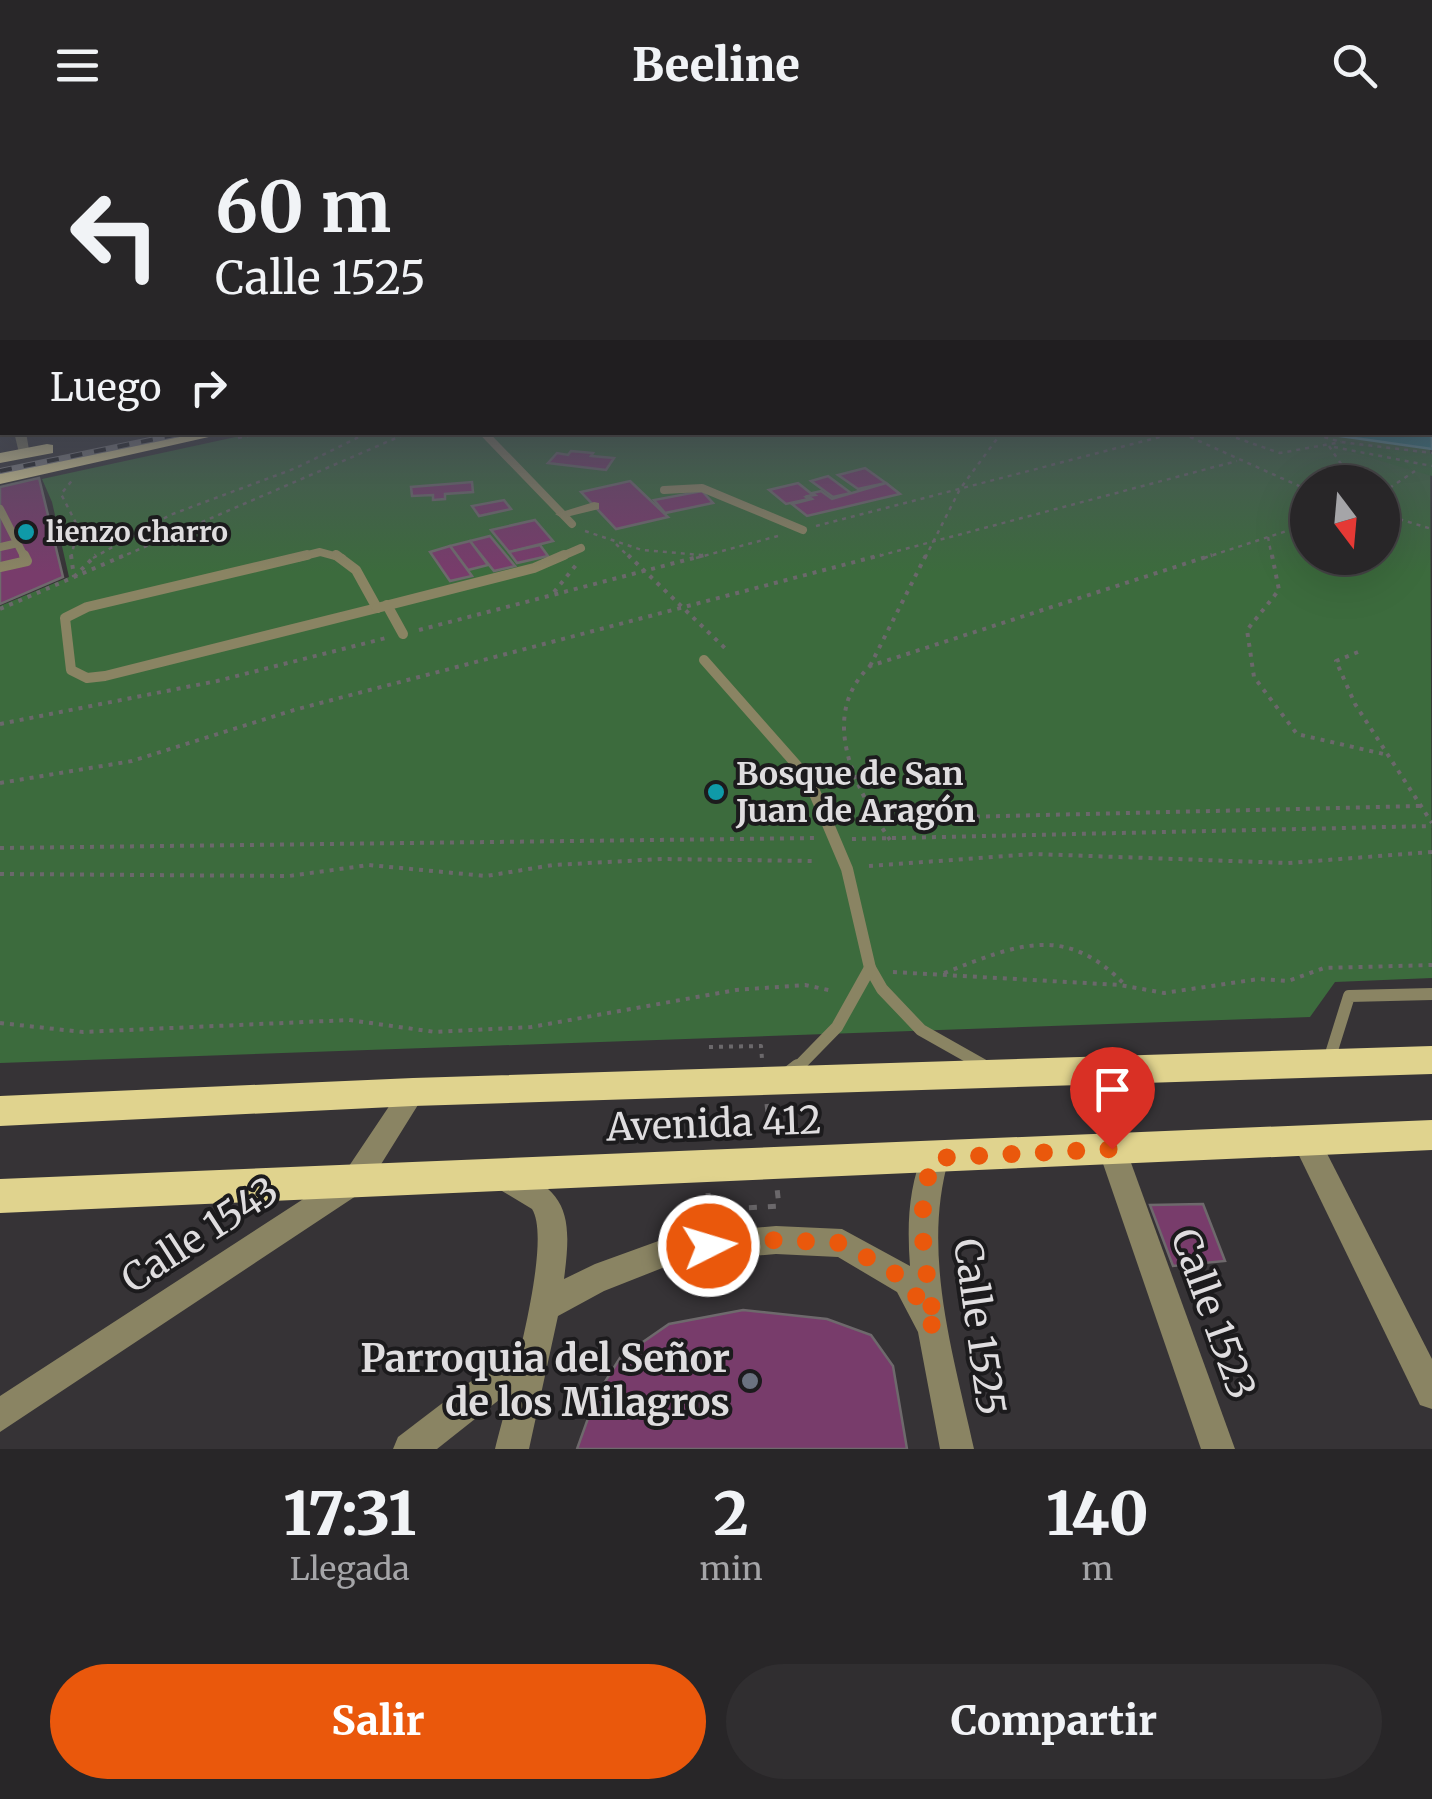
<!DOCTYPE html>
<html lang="es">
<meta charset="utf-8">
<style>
:root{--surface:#282628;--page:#302e30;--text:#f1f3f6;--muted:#a5a5a8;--line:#444345;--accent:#ea580c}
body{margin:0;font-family:Merriweather,serif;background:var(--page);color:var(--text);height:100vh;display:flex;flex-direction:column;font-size:38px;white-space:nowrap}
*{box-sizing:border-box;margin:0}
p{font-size:32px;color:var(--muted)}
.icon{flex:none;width:55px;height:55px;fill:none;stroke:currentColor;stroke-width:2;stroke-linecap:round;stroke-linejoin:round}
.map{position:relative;height:1319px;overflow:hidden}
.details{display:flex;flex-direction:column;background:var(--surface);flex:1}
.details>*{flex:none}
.guide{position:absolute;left:0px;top:0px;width:1432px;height:305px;box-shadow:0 10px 40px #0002,0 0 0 2px var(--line);background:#282628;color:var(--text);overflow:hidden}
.needle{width:65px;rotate:164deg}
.controls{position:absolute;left:1290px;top:335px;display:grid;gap:20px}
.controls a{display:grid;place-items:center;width:110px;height:110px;border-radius:50%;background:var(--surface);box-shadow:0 10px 40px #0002,0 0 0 2px var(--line);font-size:50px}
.pin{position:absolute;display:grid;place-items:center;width:85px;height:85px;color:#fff;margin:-102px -42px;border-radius:50% 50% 50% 0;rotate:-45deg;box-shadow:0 0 10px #0007}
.pin .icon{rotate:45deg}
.me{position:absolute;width:110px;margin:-55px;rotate:85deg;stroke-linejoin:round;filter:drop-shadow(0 0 8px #0008)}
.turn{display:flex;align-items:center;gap:35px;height:210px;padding:0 50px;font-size:45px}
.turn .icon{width:130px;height:130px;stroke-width:2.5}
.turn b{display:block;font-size:70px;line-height:85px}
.then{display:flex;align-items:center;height:95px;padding:0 50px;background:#0003;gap:20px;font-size:38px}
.eta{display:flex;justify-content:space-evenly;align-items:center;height:170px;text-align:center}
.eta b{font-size:60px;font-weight:800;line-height:70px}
.cta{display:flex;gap:20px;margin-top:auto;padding:20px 50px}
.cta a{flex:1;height:115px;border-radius:60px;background:var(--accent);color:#fff;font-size:40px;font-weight:800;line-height:115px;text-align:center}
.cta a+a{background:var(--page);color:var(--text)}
header{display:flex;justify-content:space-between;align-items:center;height:130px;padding:0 50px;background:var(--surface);font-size:45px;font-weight:800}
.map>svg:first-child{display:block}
.green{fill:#3c6b3d;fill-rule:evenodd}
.forest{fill:#346e36}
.water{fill:#25828a;stroke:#5d9da4;stroke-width:2.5}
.building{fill:#783c6b;stroke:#6e696c;stroke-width:2.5}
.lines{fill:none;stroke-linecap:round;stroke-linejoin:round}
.path-far2{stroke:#6b686b;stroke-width:2.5;stroke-dasharray:4 5;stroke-linecap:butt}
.path-far1{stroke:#6b686b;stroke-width:4;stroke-dasharray:4 6;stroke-linecap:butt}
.path{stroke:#6b686b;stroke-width:5;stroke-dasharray:8 11;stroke-linecap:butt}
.service-far3{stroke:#8a8463;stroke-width:8}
.service-far2{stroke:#8a8463;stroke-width:10}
.service-far1{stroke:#8a8463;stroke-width:12}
.service{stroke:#8a8463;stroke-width:16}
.minor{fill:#8a8463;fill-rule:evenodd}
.tertiary{fill:#8a8463;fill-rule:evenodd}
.primary{fill:#e0d38e;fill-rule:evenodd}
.trunk{fill:#f0e2a0;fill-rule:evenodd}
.rail-casing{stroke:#858385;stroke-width:6}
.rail{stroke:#1c1b1d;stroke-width:4;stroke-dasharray:12;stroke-linecap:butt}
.route{stroke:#ea580c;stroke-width:18;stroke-dasharray:0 32.4}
.culture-dot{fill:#0f9aa8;stroke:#1c1b1d;stroke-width:4}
.worship-dot{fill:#6b7280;stroke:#1c1b1d;stroke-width:4}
.labels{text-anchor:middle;stroke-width:8;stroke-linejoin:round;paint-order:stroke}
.far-poi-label{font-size:28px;font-weight:bold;fill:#dfdddf;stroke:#1c1b1d;text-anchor:start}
.poi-label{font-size:32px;font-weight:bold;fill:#dfdddf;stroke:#1c1b1d;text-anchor:start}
.near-street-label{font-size:38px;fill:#dfdddf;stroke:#1c1b1d}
.near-poi-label{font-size:38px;font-weight:bold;fill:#dfdddf;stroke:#1c1b1d;text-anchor:end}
</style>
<header><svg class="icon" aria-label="menu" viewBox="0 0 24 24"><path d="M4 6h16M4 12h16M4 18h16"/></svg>Beeline<svg class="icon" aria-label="search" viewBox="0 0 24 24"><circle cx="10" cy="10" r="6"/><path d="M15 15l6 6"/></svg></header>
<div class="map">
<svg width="1432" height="1319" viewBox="0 0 1432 1319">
<rect width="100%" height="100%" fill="#363336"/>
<path class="green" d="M1430,257L1432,848L1335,852L1310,887L0,933V476L69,447L52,372L42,349L254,303L1430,302ZM1308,352H1382V428H1308Z"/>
<path class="forest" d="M1339,314L1432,324V346L1330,316Z"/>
<path class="water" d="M1430,257L1432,319L1319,303L1430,302Z"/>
<g class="building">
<path d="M571,321L593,323L591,326L614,328L606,340L548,333L557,323L568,325Z"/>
<path d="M865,338L886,353L858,359L838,345Z"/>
<path d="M828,346L851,363L833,367L811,351Z"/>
<path d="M39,348L63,447L0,474V357Z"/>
<path d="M630,351L668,387L616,399L581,362Z"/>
<path d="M472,352L473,362L445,364V369L433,370V365L412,366L411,357Z"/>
<path d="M798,353L813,365L806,367L809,369L786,374L769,360Z"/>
<path d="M886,353L900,364L807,386L792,374L812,369L808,366L815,365L812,363L821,361L832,369Z"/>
<path d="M702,361L713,373L665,383L654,370Z"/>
<path d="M504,370L511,379L479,386L472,376Z"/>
<path d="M535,390L553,411L509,422L491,400Z"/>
<path d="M490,406L515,436L494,441L470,411Z"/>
<path d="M470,411L488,435L468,440L450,416Z"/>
<path d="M540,415L548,426L517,433L509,422Z"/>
<path d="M450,416L472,446L450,451L430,422Z"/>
<path d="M1203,1074L1225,1131L1173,1136L1150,1075Z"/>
<path d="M743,1180L827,1189L871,1205L893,1236L907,1319H577L596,1266L620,1228L669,1194Z"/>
</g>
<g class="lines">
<g class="path-far2">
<path d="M1219,302L1280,323L1341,312"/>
<path d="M1307,302L1341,312L1432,323"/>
<path d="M238,308L270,302"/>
<path d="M1329,316L1353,352"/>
<path d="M1334,317L1432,336"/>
<path d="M1382,363L1415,341"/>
<path d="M1382,384L1432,399"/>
<path d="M816,396L1179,302L1308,360"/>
<path d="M585,401L642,420L701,425"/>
<path d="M1268,407L1272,428"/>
<path d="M616,414L630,428"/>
<path d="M71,428L78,397L61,364L74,348"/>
<path d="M93,428L170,385L296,338L369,302"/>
<path d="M119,428L410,302"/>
<path d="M696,428L778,406"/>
<path d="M871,428L1237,331"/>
<path d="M925,428L960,359L1002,302"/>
<path d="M1204,428L1308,394"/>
</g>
<g class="path-far1">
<path d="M71,425L74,447"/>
<path d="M628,425L729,522"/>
<path d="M1272,425L1279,460L1247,500L1254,547L1297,604L1388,625"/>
<path d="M74,447L96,425"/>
<path d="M554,462L576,435"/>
<path d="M0,479L125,425"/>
<path d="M419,500L705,425"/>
<path d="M1358,522L1336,531L1355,574L1432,693"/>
<path d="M870,536L926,425"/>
<path d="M0,594L217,551L386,508"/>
<path d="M0,653L132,631L294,580L881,425"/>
<path d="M876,689L1421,676"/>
<path d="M852,709L1432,696"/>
<path d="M890,710C856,659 817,587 870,536L1212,425"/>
<path d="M0,718L817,708"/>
<path d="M869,736L1034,724L1288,733L1432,722"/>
<path d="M0,744L289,746L369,735L486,746L553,735L662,729L815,731"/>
<path d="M893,842L1120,855L1164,863L1259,849L1288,851L1324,838L1432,835"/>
<path d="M944,843C1017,815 1065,792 1126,856"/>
<path d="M0,893L83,902L349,890L435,902L531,897L736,860L805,855L833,861"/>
<path d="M709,917L761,916L762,929"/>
</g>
<g class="path">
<path d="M767,974L771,1009"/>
<path d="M708,1063L709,1080L779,1076L777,1058"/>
</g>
<g class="service-far3">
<path d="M483,302L572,394"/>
<path d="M664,360L702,358L803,400"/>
<path d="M0,379L25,428"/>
<path d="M0,417L18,413"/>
<path d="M296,428L320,422L342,428"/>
<path d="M558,428L581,418"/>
</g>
<g class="service-far2">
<path d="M307,425L87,477L65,488L71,540L87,548L105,546L377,478"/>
<path d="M336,425L356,440L377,478"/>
<path d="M0,437L27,431L24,425"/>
<path d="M387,475L403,504"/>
<path d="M377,478L534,438L564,425"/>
<path d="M704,530L809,649"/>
</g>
<g class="service-far1">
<path d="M808,647L847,739L870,838L882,859L921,900L983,935"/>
<path d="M1329,930L1349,866L1432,864"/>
<path d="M795,940L837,897L870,838"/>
</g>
<path class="service" d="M789,944L798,937"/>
<g class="minor">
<path d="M14,302H26L30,326L19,323Z"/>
<path d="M141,302L135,307L129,303V302Z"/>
<path d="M594,372L599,373V379L562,388L555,384Z"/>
<path d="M413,951L422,954L426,962L365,1060L0,1302V1266L345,1042L404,954Z"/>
<path d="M1306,999L1316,1002L1432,1229V1279L1420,1275L1292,1011L1296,1002Z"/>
<path d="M1112,1007L1122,1010L1126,1019L1235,1319H1201L1098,1019L1102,1010Z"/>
<path d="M531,1209L542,1214L547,1225L542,1236L437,1319H393L398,1307L520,1214Z"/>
</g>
<path class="tertiary" d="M935,1015L945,1019L949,1028C921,1123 954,1226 974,1319H940L918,1202L897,1162L838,1127L776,1124L675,1133L604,1161L558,1186L529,1319H495C506,1274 554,1113 532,1079L497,1058L493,1049L497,1040L507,1036C570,1060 572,1087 564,1149L595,1134L675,1105L776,1096L842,1099L910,1136C907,1096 908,1056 925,1019Z"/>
<g class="primary">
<path d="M1432,916V944L413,976L0,996V966L413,948Z"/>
<path d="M1432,990V1020L0,1083V1049Z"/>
</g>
<g class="trunk">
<path d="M195,302H231L0,354V342Z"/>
<path d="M47,314L53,315V323L0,333V323Z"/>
</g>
<defs>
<path id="rail" d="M0,341L189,302"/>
</defs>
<use href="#rail" class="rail-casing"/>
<use href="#rail" class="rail"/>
</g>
<linearGradient id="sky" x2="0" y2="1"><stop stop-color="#1e1c1e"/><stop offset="0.58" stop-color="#4c505d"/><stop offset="1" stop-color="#4c505d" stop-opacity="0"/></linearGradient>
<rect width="1432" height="442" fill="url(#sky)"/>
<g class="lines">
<path class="route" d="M709,1116L776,1110L842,1113L908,1151L935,1201C928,1146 911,1079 935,1028L1112,1019"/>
</g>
<g class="culture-dot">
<circle cx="26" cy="402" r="10"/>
<circle cx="716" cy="662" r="10"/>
</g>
<circle class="worship-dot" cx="750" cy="1251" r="10"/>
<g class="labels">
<g class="far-poi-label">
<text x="46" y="412">lienzo charro</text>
</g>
<g class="poi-label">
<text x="736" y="655">Bosque de San<tspan x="736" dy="37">Juan de Aragón</tspan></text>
</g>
<g class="near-street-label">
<text transform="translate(714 994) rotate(-2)" y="13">Avenida 412</text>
<text transform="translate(200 1105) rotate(-33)" y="13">Calle 1543</text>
<text transform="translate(1213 1184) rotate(70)" y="13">Calle 1523</text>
<text transform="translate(979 1197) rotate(82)" y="13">Calle 1525</text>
</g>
<g class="near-poi-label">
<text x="730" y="1242">Parroquia del Señor<tspan x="730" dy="44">de los Milagros</tspan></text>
</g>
</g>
</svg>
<div class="controls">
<a><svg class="needle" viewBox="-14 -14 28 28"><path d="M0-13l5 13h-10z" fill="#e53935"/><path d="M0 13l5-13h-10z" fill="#a5a5a8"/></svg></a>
</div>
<div class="pin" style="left:1112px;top:1019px;background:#d93025"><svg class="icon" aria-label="arrive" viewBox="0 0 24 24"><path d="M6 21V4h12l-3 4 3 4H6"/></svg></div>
<svg class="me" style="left:709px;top:1116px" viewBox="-20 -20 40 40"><circle r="17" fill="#ea580c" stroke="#fff" stroke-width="3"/><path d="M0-11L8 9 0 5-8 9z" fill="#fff"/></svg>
<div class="guide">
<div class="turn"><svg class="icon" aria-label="left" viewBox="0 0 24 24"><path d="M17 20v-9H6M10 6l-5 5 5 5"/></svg><div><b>60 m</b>Calle 1525</div></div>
<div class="then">Luego<svg class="icon" aria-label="right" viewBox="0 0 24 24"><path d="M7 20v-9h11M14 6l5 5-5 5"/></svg></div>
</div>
</div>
<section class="details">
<div class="eta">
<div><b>17:31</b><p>Llegada</p></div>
<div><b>2</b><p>min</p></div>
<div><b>140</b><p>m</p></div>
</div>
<div class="cta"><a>Salir</a><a>Compartir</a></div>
</section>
